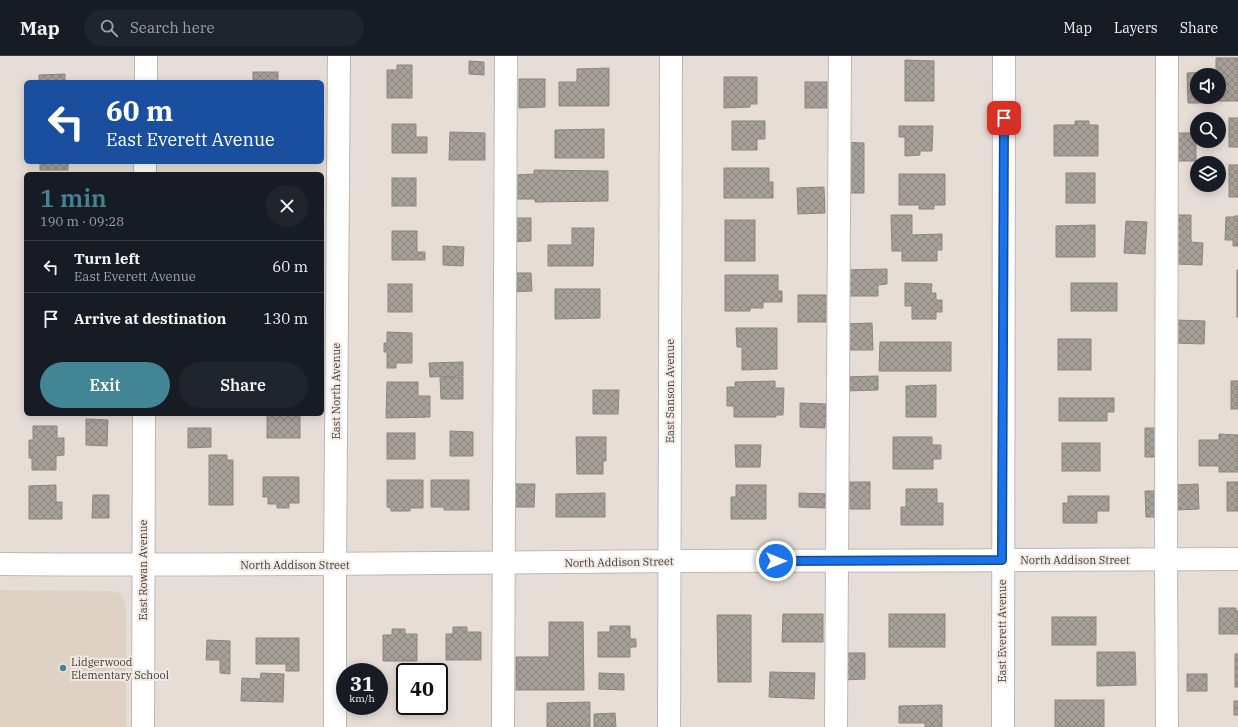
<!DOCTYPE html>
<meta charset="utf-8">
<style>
:root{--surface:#171b24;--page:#20242c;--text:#f1f3f6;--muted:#9ea1a6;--line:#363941;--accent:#428595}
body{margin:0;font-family:"IBM Plex Serif",serif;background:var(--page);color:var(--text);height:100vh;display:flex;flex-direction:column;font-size:15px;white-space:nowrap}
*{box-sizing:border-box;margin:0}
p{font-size:13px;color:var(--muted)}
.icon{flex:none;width:22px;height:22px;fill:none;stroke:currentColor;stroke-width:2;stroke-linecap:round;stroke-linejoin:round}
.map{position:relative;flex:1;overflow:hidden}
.sheet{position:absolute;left:24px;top:116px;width:300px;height:244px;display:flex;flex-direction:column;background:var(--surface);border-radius:6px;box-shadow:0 2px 10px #0003}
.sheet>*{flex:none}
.top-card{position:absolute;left:24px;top:24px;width:300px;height:84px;border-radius:6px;box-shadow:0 2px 10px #0003;background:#1a4fa0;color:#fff;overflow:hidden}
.controls{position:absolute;left:1190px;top:12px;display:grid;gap:8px}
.controls a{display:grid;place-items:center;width:36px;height:36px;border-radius:50%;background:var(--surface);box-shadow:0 2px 10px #0003;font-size:20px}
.speed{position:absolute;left:336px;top:607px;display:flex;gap:8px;font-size:20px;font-weight:700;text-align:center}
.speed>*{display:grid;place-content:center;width:52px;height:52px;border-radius:50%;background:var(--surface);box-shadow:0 2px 10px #0003;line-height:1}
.speed small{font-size:10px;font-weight:400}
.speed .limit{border:2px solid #111;border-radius:6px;background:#fff;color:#111}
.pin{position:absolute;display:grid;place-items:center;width:34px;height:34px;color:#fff;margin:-17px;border-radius:8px;box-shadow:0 2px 6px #0006}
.me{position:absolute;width:44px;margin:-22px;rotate:90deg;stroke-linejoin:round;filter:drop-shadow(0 0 3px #0008)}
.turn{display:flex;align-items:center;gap:14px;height:84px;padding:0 16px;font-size:18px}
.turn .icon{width:52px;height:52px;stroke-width:2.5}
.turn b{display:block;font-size:28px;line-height:34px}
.round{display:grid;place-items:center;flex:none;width:42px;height:42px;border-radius:21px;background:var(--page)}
.summary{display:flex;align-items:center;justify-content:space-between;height:68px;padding:0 16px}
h1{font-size:24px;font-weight:600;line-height:30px;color:var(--accent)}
.button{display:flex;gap:8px;margin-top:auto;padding:8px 16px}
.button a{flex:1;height:46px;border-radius:24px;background:var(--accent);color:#fff;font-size:16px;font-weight:600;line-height:46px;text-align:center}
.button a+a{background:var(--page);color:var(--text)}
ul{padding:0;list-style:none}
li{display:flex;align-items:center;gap:12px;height:52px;padding:0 16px;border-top:1px solid var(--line)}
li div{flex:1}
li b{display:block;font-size:15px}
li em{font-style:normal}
header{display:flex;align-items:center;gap:24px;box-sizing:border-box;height:56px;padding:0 20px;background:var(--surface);border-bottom:1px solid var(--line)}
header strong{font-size:19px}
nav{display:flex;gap:22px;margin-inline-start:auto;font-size:14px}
.search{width:280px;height:36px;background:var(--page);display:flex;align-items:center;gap:10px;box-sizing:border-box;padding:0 14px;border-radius:22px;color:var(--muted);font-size:15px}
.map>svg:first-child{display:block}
.built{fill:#dfd1c4}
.building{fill:url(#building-cross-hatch);stroke:#8d867f}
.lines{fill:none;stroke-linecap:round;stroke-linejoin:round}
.minor-casing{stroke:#bfb7b0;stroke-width:24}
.minor{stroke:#fff;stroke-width:22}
.route-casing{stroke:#114b97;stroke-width:10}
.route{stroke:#1a73e8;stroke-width:7}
.poi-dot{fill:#428595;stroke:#f3ebe3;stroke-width:1.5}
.labels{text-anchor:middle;stroke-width:4;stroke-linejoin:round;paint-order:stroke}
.street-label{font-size:11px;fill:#3e3b38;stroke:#f3ebe3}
.poi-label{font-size:11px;fill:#3e3b38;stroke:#f3ebe3;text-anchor:start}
</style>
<header>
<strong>Map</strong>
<div class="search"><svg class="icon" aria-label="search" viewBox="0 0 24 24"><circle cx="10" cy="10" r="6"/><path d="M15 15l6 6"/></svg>Search here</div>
<nav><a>Map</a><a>Layers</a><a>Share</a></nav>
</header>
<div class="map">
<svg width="1238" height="671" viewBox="0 0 1238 671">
<defs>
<pattern id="building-cross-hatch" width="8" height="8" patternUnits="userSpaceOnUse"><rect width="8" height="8" fill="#a7a099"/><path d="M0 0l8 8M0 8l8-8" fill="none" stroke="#89847e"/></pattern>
</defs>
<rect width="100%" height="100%" fill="#e6ded6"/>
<path class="built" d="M0,534L112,535L120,537L124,544L126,554V671H0Z"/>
<g class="building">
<path d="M1216,2H1238V45H1216V41H1219V19H1216Z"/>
<path d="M905,4L934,5V45H905Z"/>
<path d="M469,5L484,6V19L469,18Z"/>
<path d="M397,9H412V42H387V14H397Z"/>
<path d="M609,12V50H559V26H577V13Z"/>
<rect x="253" y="16" width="25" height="10"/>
<path d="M1212,16V19H1197V41H1212V47H1188L1187,17Z"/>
<path d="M65,18V26H39V19Z"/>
<path d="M724,21H757V48H750V51L724,52Z"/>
<path d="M519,23H545V51L519,52Z"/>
<rect x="805" y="26" width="22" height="26"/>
<rect x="1229" y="62" width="9" height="29"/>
<path d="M732,65H765V83H757V94H732Z"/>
<path d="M1075,65H1089V69H1098V100H1054V69H1075Z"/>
<path d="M392,68H416V81H427V97H392Z"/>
<path d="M899,70H933L932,95H920V99L905,100V81H899Z"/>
<path d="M604,73V102H555V74Z"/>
<path d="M450,76L485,77V104H449Z"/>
<rect x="1176" y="77" width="20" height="28"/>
<path d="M842,86L864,87V137H841Z"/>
<rect x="40" y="106" width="28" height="8"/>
<rect x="1229" y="109" width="9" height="32"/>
<path d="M724,112H769V126H773V142H724Z"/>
<path d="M534,114L608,115V145L535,146V143H516V119L534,118Z"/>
<rect x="1066" y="117" width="29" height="30"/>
<path d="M899,118H945V149H934V153H919V149H899Z"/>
<rect x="392" y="122" width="24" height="28"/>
<path d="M824,131L825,157L798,158L797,132Z"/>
<path d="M891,159H912V179L942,178V194H937V205H902V195H892Z"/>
<path d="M1176,159H1191V186L1203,187L1202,209L1176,208Z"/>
<path d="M1234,160H1238V190H1233V184H1225L1226,161H1234Z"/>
<path d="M509,162H531V185L509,186Z"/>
<rect x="725" y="164" width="30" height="41"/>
<path d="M1126,165L1147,166L1145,198L1124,197Z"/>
<path d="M1095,169V201H1056V170Z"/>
<path d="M572,172H594L593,210H548V189H572Z"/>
<path d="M392,175H417V196H425V204H392Z"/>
<path d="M443,190L464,191L463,210L443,209Z"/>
<path d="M887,213V228L878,229V240H849L841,214Z"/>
<rect x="1237" y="214" width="1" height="47"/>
<path d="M510,217H531L532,235L511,236Z"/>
<path d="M725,219H778V235H782V246H763V252H750V255H725Z"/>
<path d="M905,227L932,228L931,237H936V244H942V256H936V263H912V250H905Z"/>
<rect x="1071" y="227" width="46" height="28"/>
<rect x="388" y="228" width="24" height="28"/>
<path d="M555,233H600V262L555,263Z"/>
<rect x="798" y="239" width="28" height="27"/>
<path d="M1175,264L1205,265L1204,288L1174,287Z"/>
<path d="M872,267L873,294H842V268Z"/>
<path d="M736,272H777V313L742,314V291H737Z"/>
<path d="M387,276L412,277V307H396V312H387V296H384V287H387Z"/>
<rect x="1058" y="283" width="33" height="31"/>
<path d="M880,286H951V315H879Z"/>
<path d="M463,306V320L430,321L429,307Z"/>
<path d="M878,320V334L844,335V321Z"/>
<path d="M463,321V343H441L440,322Z"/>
<path d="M775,325V332H784L783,359H776V361H734V350H727V331H735V326Z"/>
<rect x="1231" y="325" width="7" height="28"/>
<path d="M387,326H418V340H430V361L386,362Z"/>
<path d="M936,329V361H906V330Z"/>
<path d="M593,334H619L618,358H593Z"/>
<path d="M1059,342H1114V356H1107V365H1059Z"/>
<path d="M800,347L826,348L825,372L800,371Z"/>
<rect x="267" y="358" width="33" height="24"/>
<path d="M86,363L108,364L107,390L86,389Z"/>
<path d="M33,370H57V382H64V399L56,400V414H32V402H29V384H33Z"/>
<path d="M188,372H211V391L188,392Z"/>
<path d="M1145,372H1160L1161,401H1145Z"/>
<path d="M450,375L473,376V400H450Z"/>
<rect x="387" y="377" width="28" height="26"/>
<path d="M1219,378L1238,379V416H1219V410H1199V384H1219Z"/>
<path d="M576,381H606V405H603V418H577Z"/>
<path d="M893,381H932V389H941V403H933V413H893Z"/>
<rect x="1062" y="387" width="38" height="28"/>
<path d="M735,389H761L760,411H736Z"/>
<path d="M209,399H227V404H233V449H209Z"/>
<path d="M263,421H299V447H289V452H277V448H268V441H263Z"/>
<path d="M387,424H423V452H410V455H391V452L387,451Z"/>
<path d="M431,424H469V454H444V451H431Z"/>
<rect x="842" y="426" width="28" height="27"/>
<rect x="1227" y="426" width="11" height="29"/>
<path d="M511,428H535L534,451H511Z"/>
<path d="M1198,428L1199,453L1176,454L1175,429Z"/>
<path d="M56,429V446H62V463H29V430Z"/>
<path d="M736,429H766V463H731V441H736Z"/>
<path d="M906,433H937V447H943V469H901V451H906Z"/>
<path d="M1145,435H1159V461H1146Z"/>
<path d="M605,437V461H556V438Z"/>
<path d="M799,437L826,438L825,452L799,451Z"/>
<path d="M93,439H109V462H92Z"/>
<path d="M1068,440H1109V455H1097V467H1063V447H1068Z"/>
<path d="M1219,552H1236V555H1238V578H1219Z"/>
<path d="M783,558H823V586H782Z"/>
<rect x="889" y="558" width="56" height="33"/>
<path d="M717,559H751V626H718Z"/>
<rect x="1052" y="561" width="44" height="28"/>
<path d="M549,566H583L584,634H516V601H549Z"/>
<path d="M610,570H630V583H636V591H630V601H598V576H610Z"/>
<path d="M453,571H467V576H481V604H446V578H453Z"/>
<path d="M392,573H405V578H417V605H383V579H392Z"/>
<path d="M256,582H299V615H286V608H256Z"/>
<path d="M207,584L230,585V618L220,617V604H206Z"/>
<path d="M1097,596H1135L1136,629L1097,630Z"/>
<path d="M841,597H865V623L842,624Z"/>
<rect x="1235" y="598" width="3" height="33"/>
<path d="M770,616L815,617L814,643L769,641Z"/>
<path d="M261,617L284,618L283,646L241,645L242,622L260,623Z"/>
<path d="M599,617L624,618V634L599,633Z"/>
<rect x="1187" y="618" width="20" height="17"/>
<rect x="1055" y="644" width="49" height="27"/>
<rect x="1234" y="645" width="4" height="14"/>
<path d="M590,646V671H547V647Z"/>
<path d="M942,649V671H925V667H899V650Z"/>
<path d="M615,657L616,671H594V658Z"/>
</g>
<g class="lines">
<defs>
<g id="minor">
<path d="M146,26V0"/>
<path d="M145,118V106"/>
<path d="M0,508C224,510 448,507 672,505C861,504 1049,505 1238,503"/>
<path d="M143,671L144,358"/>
<path d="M335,671V509L339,0"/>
<path d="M503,671L506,0"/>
<path d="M669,671L671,0"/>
<path d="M836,671L840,0"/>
<path d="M1003,671L1004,0"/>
<path d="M1167,671L1166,504L1167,0"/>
</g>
</defs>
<use href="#minor" class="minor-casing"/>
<use href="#minor" class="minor"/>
</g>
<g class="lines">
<defs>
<path id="route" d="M776,505L1002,504L1004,62"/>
</defs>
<use href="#route" class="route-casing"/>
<use href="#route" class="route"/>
</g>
<circle class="poi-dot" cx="63" cy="612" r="4"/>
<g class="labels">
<g class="street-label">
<text transform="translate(336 335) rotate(-90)" y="4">East North Avenue</text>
<text transform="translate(670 335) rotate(-90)" y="4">East Sanson Avenue</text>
<text x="1075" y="508">North Addison Street</text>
<text transform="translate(619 506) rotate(-1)" y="4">North Addison Street</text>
<text x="295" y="513">North Addison Street</text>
<text transform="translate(143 514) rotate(-90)" y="4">East Rowan Avenue</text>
<text transform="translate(1002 575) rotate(-90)" y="4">East Everett Avenue</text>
</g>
<g class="poi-label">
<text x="71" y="610">Lidgerwood<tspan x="71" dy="13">Elementary School</tspan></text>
</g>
</g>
</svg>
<div class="controls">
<a><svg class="icon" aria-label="sound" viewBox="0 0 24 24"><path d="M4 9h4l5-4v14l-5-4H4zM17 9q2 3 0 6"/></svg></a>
<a><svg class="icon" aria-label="search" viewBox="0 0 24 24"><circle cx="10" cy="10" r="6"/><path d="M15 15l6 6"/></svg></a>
<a><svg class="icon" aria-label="layers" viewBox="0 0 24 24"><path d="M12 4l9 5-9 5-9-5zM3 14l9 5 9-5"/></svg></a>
</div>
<div class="speed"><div>31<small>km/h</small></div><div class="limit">40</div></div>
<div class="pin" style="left:1004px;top:62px;background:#d93025"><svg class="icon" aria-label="arrive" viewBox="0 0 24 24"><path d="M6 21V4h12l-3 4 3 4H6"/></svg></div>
<svg class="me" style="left:776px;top:505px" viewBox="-20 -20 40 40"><circle r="17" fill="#1a73e8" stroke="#fff" stroke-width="3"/><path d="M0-11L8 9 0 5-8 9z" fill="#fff"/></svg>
<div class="top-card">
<div class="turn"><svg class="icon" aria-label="left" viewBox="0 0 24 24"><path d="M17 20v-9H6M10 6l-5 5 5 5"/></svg><div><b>60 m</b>East Everett Avenue</div></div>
</div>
<section class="sheet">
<div class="summary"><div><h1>1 min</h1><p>190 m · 09:28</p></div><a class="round"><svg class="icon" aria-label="close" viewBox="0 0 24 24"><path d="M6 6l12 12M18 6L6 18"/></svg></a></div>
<ul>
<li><svg class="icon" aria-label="left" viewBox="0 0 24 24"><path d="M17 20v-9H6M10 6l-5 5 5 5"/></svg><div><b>Turn left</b><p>East Everett Avenue</p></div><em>60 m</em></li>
<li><svg class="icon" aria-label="arrive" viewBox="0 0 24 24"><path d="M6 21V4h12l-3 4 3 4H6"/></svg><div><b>Arrive at destination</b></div><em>130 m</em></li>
</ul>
<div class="button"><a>Exit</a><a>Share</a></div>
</section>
</div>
